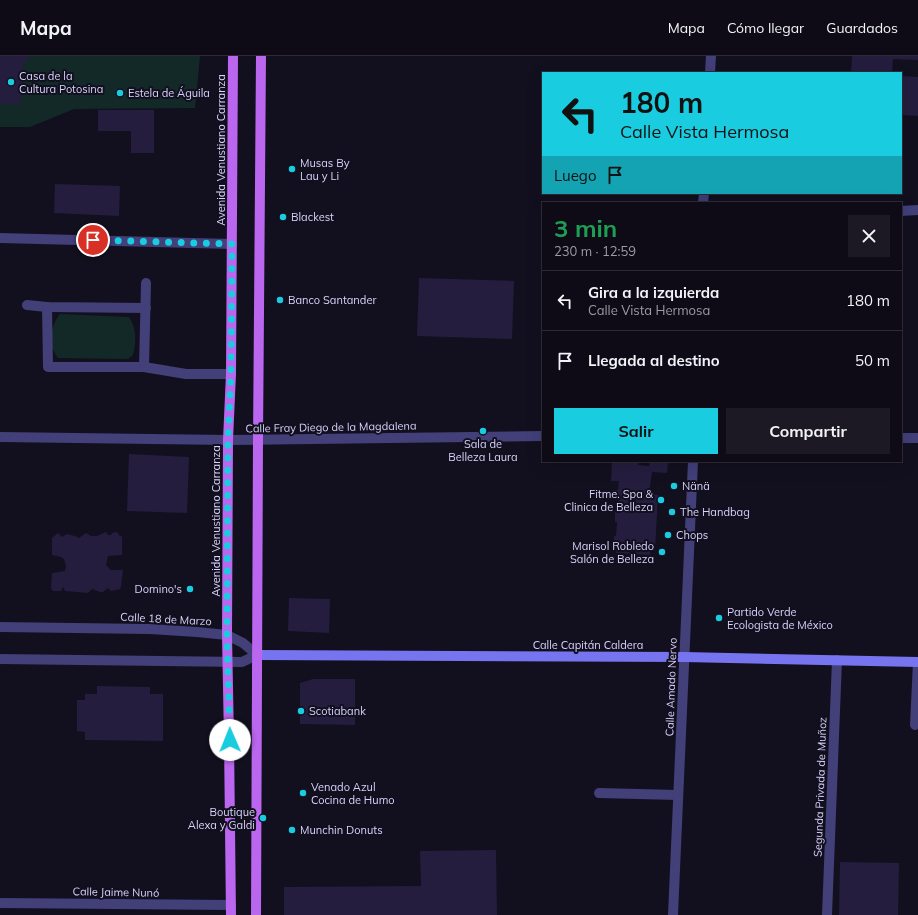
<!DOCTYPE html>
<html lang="es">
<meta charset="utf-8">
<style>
:root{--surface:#0e0b17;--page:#1c1924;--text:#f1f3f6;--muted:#9b9ba1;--line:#2e2b36;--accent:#19ccdf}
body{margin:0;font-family:Mulish,sans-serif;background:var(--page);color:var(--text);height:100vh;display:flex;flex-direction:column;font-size:15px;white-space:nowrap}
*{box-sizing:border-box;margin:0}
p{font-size:13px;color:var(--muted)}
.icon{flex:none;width:22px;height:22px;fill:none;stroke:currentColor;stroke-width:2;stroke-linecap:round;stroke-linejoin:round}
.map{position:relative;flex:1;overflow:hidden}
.sheet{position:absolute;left:542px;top:146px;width:360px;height:260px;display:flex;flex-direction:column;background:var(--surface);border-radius:0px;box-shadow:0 4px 16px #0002,0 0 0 1px var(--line)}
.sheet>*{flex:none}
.top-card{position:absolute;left:542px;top:16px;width:360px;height:122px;border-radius:0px;box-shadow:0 4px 16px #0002,0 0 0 1px var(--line);background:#19ccdf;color:#111;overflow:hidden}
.pin{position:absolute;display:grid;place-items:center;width:34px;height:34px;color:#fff;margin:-17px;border:2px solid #fff;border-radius:50%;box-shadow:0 1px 4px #0007}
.me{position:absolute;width:44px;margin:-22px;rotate:359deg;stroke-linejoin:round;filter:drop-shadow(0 0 3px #0008)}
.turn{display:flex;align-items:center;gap:14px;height:84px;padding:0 12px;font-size:18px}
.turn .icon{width:52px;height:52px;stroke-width:2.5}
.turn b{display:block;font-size:28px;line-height:34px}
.then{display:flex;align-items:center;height:38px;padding:0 12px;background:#0003;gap:8px;font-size:15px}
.round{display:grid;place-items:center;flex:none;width:42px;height:42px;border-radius:0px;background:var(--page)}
.headline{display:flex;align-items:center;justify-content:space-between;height:68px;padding:0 12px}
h1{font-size:24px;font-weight:700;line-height:30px;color:#1e9e55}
.action{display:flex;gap:8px;margin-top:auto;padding:8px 12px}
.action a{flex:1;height:46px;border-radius:0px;background:var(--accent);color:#111;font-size:16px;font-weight:700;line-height:46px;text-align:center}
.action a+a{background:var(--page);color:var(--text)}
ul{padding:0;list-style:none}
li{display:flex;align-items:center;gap:12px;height:60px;padding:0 12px;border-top:1px solid var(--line)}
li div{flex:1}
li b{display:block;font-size:15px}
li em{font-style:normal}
header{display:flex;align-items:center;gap:24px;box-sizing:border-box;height:56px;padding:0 20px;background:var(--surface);border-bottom:1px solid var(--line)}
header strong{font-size:19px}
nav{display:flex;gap:22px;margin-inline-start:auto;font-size:14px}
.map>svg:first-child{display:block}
.green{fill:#132928}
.building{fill:#241d3e}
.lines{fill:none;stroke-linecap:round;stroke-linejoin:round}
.minor{stroke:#423f79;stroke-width:10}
.tertiary{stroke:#423f79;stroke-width:10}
.secondary{stroke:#7774ef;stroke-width:10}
.primary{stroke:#b6e;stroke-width:10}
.route{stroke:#19ccdf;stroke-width:7;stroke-dasharray:0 12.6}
.poi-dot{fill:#19ccdf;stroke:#120f1f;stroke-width:1.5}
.labels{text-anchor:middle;stroke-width:4;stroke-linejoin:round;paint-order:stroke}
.poi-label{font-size:11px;fill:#d7d3fa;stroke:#120f1f;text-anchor:start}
.street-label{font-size:11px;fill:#d7d3fa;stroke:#120f1f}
</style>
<header>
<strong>Mapa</strong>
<nav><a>Mapa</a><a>Cómo llegar</a><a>Guardados</a></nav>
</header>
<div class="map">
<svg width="918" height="859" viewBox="0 0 918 859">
<rect width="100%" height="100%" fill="#120f1f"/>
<g class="green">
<path d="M0,0H200L195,52L74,53L30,71H0Z"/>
<path d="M60,258L129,261C137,273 136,286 133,299L128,303L58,302C47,288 50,271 60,258Z"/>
</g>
<g class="building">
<path d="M0,0H28V5H24L20,49L0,47Z"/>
<path d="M852,0H918V4L893,3L892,17H851Z"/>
<path d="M901,20L918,21V60L901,59Z"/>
<path d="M98,54H154V97H131V75H98Z"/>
<path d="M55,128L120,130L119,160L54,157Z"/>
<path d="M419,222L514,225L512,283L417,280Z"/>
<path d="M129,398L189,401L187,457L127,455Z"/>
<path d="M612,405H639L638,409L649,410L650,405H668L667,417L652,416L649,438L658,439L655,495H650V499L616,497L617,488H614V480H616L617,466H615V451L619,452V442L612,441V434H618L619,425H611Z"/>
<path d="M106,476L108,479H111L112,477L116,476L118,477L120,481L122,479V499L108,500L106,509L111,514H123L121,530L120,533L111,535L108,532L103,536H100L92,533L88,537L65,535L63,531L61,535H53L51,532L52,517L65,515L66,510L64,503L61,501L52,499V482L58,477L62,481L67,478L75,480L79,482L86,477L91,480H97Z"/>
<path d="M289,542L330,543L329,577L288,575Z"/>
<path d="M313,623H355V669L300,668V627Z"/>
<path d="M97,630L150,631V638H163V685L85,684V676L77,675V644H85V638H97Z"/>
<path d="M496,794L497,859H284V831L421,830L420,795Z"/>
<path d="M840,806L899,807L898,859H839Z"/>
</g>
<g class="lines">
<g class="minor">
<path d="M710,17L711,0"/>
<path d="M703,147L704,137"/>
<path d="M901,155L918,154"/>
<path d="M0,182L232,188"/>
<path d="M27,249L47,251L146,252"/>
<path d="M47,251L48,311H144L186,318H231"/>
<path d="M144,311L146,227"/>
<path d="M0,381L228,384L543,380"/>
<path d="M901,382H918"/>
<path d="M915,669L918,606"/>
<path d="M599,737L678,739"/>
<path d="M0,847L231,849"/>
<path d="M673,859L693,405"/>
<path d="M827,859L837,604"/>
</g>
<path class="tertiary" d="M0,571L150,573L197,576L227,579L243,587L257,599L242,606L0,603"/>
<path class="secondary" d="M257,599L684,601L918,606"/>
<g class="primary">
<path d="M231,859L229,684L227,579L228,384L231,318L233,0"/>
<path d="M256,859L258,383L261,0"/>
</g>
</g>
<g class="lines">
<path class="route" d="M93,184L232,188L231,318L228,384L227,579L230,684"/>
</g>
<g class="poi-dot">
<circle cx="11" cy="26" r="4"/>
<circle cx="120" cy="37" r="4"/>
<circle cx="292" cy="113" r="4"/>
<circle cx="283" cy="161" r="4"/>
<circle cx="280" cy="244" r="4"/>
<circle cx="483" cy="375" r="4"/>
<circle cx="674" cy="430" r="4"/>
<circle cx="661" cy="444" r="4"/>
<circle cx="672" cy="456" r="4"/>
<circle cx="668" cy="479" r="4"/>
<circle cx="662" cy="496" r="4"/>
<circle cx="190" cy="533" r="4"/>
<circle cx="719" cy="562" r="4"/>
<circle cx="301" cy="655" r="4"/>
<circle cx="303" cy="737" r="4"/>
<circle cx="263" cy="762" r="4"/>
<circle cx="292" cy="774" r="4"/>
</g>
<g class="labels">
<g class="poi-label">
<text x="19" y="24">Casa de la<tspan x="19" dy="13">Cultura Potosina</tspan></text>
<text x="128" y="41">Estela de Águila</text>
<text x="300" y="111">Musas By<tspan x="300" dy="13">Lau y Li</tspan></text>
<text x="291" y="165">Blackest</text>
<text x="288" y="248">Banco Santander</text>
<text x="483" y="392" text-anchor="middle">Sala de<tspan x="483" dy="13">Belleza Laura</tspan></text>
<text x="682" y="434">Nänä</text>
<text x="653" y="442" text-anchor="end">Fitme. Spa &amp;<tspan x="653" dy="13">Clinica de Belleza</tspan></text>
<text x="680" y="460">The Handbag</text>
<text x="676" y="483">Chops</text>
<text x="654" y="494" text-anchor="end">Marisol Robledo<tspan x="654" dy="13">Salón de Belleza</tspan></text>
<text x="182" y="537" text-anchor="end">Domino's</text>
<text x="727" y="560">Partido Verde<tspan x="727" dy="13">Ecologista de México</tspan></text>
<text x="309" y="659">Scotiabank</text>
<text x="311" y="735">Venado Azul<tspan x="311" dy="13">Cocina de Humo</tspan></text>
<text x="255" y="760" text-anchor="end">Boutique<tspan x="255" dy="13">Alexa y Galdi</tspan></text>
<text x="300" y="778">Munchin Donuts</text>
</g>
<g class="street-label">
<text transform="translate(221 94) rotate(-90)" y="4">Avenida Venustiano Carranza</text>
<text transform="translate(331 371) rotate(-1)" y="4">Calle Fray Diego de la Magdalena</text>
<text transform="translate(216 465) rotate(-90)" y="4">Avenida Venustiano Carranza</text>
<text transform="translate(166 563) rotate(3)" y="4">Calle 18 de Marzo</text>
<text x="588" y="593">Calle Capitán Caldera</text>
<text transform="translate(671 631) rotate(-88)" y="4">Calle Amado Nervo</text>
<text transform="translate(820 731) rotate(-88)" y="4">Segunda Privada de Muñoz</text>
<text transform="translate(116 836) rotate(1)" y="4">Calle Jaime Nunó</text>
</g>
</g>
</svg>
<div class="pin" style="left:93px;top:184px;background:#d93025"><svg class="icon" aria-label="arrive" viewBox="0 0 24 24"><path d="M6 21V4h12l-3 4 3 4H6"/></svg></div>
<svg class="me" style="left:230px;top:684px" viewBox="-20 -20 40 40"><circle r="19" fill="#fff"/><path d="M0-13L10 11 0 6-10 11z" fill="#19ccdf"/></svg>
<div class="top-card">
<div class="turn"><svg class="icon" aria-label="left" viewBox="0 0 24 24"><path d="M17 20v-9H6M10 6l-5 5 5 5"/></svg><div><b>180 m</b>Calle Vista Hermosa</div></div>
<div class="then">Luego<svg class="icon" aria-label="arrive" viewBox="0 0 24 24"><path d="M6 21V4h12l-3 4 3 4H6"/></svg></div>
</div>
<section class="sheet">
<div class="headline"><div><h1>3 min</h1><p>230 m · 12:59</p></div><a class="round"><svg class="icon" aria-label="close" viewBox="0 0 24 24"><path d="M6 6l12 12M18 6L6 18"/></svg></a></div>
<ul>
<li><svg class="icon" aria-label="left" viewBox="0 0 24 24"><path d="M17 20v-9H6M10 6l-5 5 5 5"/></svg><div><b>Gira a la izquierda</b><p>Calle Vista Hermosa</p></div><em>180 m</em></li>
<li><svg class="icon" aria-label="arrive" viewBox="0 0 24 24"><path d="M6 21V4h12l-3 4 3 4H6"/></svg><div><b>Llegada al destino</b></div><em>50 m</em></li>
</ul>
<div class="action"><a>Salir</a><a>Compartir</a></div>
</section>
</div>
